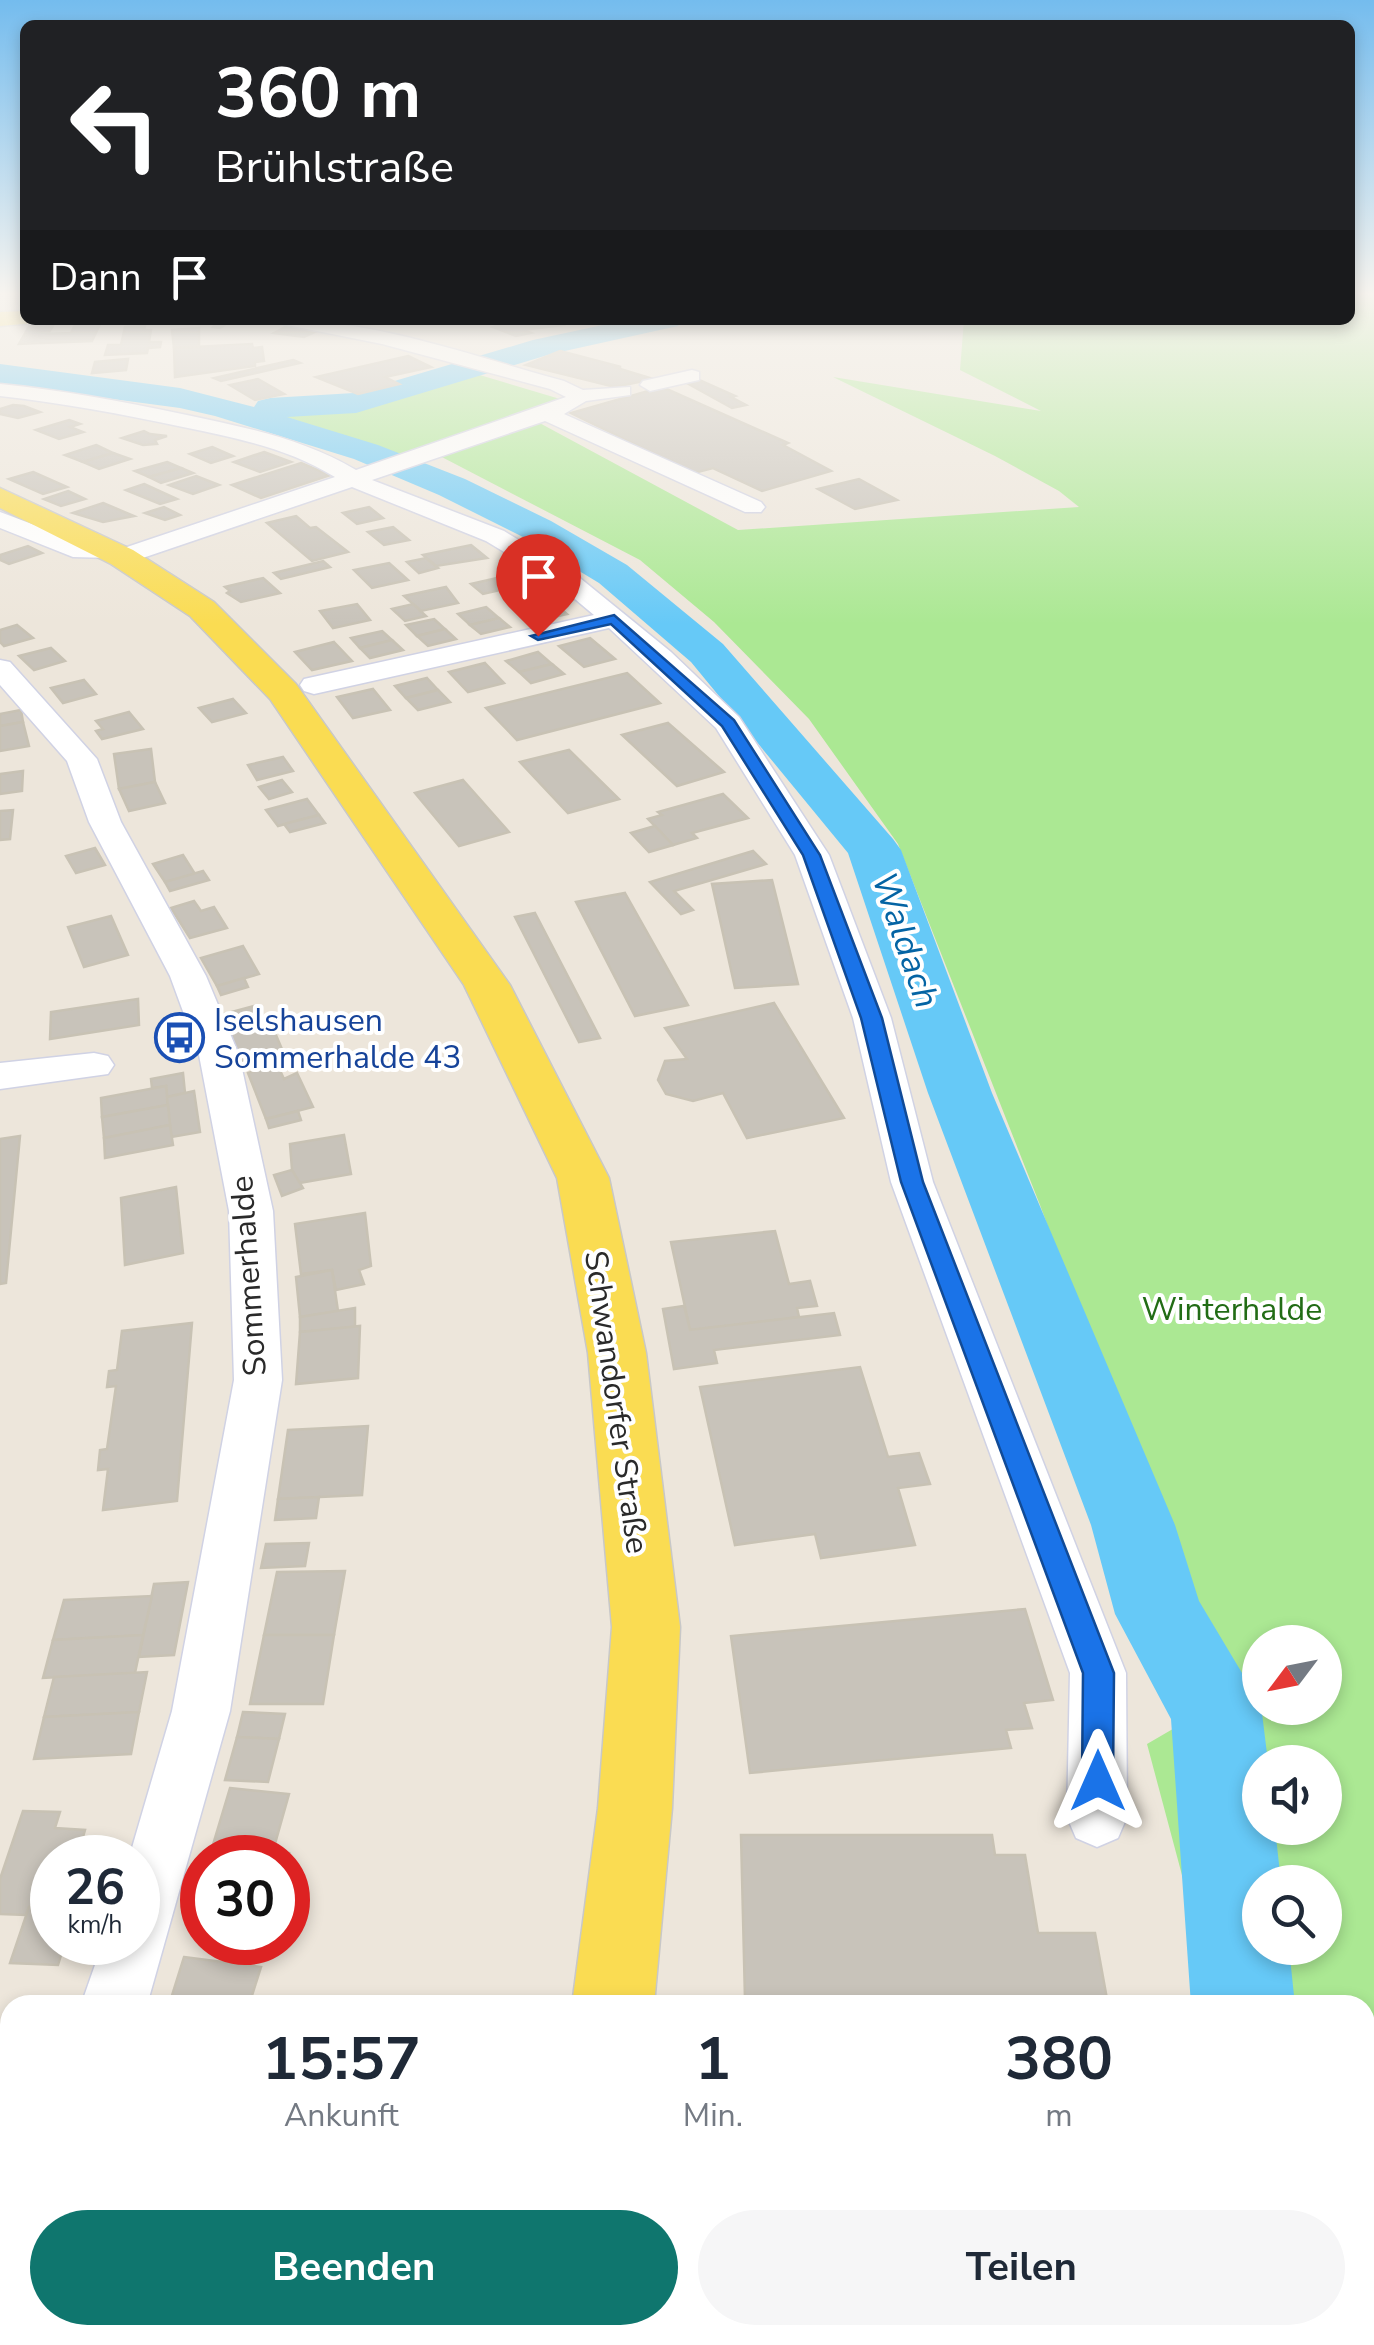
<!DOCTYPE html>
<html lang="de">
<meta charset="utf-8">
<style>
:root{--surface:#fff;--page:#f6f6f7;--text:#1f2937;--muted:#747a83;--accent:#0f766e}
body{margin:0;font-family:"Nunito Sans",sans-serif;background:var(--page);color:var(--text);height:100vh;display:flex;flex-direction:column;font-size:38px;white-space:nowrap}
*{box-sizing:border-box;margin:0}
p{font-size:32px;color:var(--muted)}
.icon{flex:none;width:55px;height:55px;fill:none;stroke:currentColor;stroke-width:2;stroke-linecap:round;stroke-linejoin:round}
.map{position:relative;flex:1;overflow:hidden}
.side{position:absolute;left:0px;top:1995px;width:1375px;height:350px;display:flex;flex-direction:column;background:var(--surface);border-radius:30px 30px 0 0;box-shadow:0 5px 15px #0003}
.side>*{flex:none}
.top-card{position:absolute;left:20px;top:20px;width:1335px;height:305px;border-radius:15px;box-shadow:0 5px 15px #0003;background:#202124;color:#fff;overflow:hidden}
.needle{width:65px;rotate:238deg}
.tools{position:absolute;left:1242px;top:1625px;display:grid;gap:20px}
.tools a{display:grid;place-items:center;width:100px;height:100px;border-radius:50%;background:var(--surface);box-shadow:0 5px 15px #0003;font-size:50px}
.speed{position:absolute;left:30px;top:1835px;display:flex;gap:20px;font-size:50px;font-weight:700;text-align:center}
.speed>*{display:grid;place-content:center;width:130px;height:130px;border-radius:50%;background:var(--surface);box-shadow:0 5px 15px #0003;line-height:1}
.speed small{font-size:25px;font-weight:400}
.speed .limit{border:15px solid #d22;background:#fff;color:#111}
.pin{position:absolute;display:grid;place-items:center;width:85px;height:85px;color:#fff;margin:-102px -42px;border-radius:50% 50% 50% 0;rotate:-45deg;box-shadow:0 0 10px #0007}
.pin .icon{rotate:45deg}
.me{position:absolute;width:110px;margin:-55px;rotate:0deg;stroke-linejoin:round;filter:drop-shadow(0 0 8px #0008)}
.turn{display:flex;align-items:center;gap:35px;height:210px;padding:0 30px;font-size:45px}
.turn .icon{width:130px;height:130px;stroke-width:2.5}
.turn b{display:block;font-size:70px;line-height:85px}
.then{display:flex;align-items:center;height:95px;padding:0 30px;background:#0003;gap:20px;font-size:38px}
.eta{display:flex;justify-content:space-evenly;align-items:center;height:170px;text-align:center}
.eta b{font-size:60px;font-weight:700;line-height:70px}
.action{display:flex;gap:20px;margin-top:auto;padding:20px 30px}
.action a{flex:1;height:115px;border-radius:60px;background:var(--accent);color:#fff;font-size:40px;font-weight:700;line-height:115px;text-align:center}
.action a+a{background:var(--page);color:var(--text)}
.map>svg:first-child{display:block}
.green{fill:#abe893;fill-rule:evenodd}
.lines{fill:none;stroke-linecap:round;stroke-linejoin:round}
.river{fill:#66c9f7;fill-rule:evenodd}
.building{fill:#c8c3ba;stroke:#c8c2b4;stroke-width:2.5}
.minor-casing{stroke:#d0d2e4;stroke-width:3}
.major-casing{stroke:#c8c8c8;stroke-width:3}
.minor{fill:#fff;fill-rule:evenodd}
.major{fill:#fadc52;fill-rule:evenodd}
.route{fill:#1a73e8;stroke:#114b97;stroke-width:2.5}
.labels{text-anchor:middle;stroke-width:8;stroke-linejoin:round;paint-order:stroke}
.transit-label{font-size:32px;fill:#164399;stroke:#fff;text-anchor:start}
.street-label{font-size:32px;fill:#2a2a2a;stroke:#fff}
.park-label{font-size:32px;fill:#226c15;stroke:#fff}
.water-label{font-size:35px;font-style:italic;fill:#0464a4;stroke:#fff}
</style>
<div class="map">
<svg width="1374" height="2345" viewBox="0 0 1374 2345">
<rect width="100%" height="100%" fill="#ede6db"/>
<g class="green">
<path d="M1350,295H1374V2345H1240L1239,2335H1365V2005H1210L1206,1965L1147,1744L1233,1694L1191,1614L1040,1205L898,844L809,719L714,622L640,560L436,454L534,420L738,530L1079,507L1059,491L995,456L833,377L1041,411L960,370L964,320H1350ZM1260,1642H1325V1708H1260ZM1260,1762H1325V1828H1260ZM1260,1882H1325V1948H1260Z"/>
<path d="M473,373L560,399L553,406L395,457L253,416L361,408Z"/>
<path d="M291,2335H486L482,2345H287Z"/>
</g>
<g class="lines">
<g class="river">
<path d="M626,320H683L678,326L551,354L356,413L287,417L378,445L465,479L551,521L627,565L723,644L893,839L901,850L992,1093L1175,1525L1199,1601L1248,1683L1262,1713L1268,1762H1260V1828H1275L1281,1882H1260V1948H1289L1295,2005H1191L1171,1719L1115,1614L1091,1525L928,1093L848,853L691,662L599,583L523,537L439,495L354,459L215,416L180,408L0,384V364L180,388L254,407L258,401L270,398L354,393L533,340Z"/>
<path d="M1218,2335H1338L1339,2345H1219Z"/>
</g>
</g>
<g class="building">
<path d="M102,320L92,341L19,344L31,323L55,322L48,334L71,333L77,321Z"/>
<path d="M176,320H232L220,328L213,327L216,323L172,324Z"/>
<path d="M556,320L563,325L523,330L531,333L516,336L493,327L513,320Z"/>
<path d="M289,325L319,330L304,337L274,333Z"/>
<path d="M145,326L144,330H151L149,342H161L160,347L148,348L147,353L105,355L108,345H121L125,327Z"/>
<path d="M199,328V346L174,348L172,330Z"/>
<path d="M252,344L253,348L262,347L264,361L255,362V366L175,377L174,348Z"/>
<path d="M560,351L621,367L617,368L653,379L615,387L526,365Z"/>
<path d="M408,356L431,367L385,377L399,384L358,394L316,377Z"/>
<path d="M128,359L126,370L92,373L95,362Z"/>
<path d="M293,360L300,363L221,381L214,378Z"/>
<path d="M258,379L284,394L255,400L230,385Z"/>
<path d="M699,380L735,396L731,397L746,405L732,408L685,382Z"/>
<path d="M662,387L788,443L783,445L831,471L762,491L713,468L694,473L571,413Z"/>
<path d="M13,405L24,406L40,412L18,418L0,414V409Z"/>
<path d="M69,420L80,424L70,427L83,432L59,439L36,430Z"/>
<path d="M144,431L150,434L167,436L155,440L157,444L143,445L122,438Z"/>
<path d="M96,445L113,453L83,462L65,455Z"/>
<path d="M212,447L233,456L211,463L190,454Z"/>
<path d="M264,452L291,462L260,472L234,462Z"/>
<path d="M113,453L130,459L99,469L83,462Z"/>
<path d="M167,462L181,468L149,477L135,471Z"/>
<path d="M301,463L330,475L261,498L232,485Z"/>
<path d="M181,468L193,473L161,483L149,477Z"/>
<path d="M33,472L67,487L43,494L9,479Z"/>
<path d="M196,476L219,485L193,494L169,485Z"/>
<path d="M859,479L897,500L855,509L818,489Z"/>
<path d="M144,484L177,499L160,504L126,490Z"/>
<path d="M68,491L85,499L61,506L44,499Z"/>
<path d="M103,503L134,516L103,522L73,513Z"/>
<path d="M164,507L180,515L165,520L145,513Z"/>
<path d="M369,507L383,518L357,524L343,513Z"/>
<path d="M296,516L310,528L316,527L348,552L312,561L267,523Z"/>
<path d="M393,527L409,540L384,545L368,532Z"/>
<path d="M471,545L487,558L436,566L423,555Z"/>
<path d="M28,546L42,553L9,564L0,560V555Z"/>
<path d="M426,558L438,568L419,573L407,562Z"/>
<path d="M323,561L330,567L281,579L274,573Z"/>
<path d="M389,563L408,580L372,588L354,570Z"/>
<path d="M510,575L522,585L483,594L471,584Z"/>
<path d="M263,578L280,593L241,602L227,593L230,591L225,587Z"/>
<path d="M446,587L458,603L421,611L404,596Z"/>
<path d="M548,598L567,614L532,622L514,605Z"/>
<path d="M357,604L370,620L333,628L320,611Z"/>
<path d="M413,604L426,616L405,621L392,609Z"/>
<path d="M486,607L499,618L470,625L458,614Z"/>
<path d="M499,618L510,627L481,634L470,625Z"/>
<path d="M434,619L445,629L417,636L406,625Z"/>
<path d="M17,625L33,638L4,646L0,642V630Z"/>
<path d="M445,629L456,639L428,646L417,636Z"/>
<path d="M382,631L392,640L360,648L351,638Z"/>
<path d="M590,638L615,659L584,667L559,646Z"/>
<path d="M392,640L403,650L370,658L360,648Z"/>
<path d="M334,642L352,661L312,670L295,652Z"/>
<path d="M51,648L65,661L34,670L19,656Z"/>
<path d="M538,652L552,664L519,672L506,661Z"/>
<path d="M485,663L504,683L468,692L449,672Z"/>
<path d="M552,664L564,674L531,683L519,672Z"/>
<path d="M627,673L660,703L517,740L486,708Z"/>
<path d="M427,678L438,690L406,698L395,686Z"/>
<path d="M84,680L96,694L63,703L51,688Z"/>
<path d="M373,689L390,710L353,718L337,697Z"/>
<path d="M438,690L450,702L418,710L406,698Z"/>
<path d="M233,699L246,713L212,722L199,708Z"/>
<path d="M21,710L23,722L0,726V714Z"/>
<path d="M129,712L143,729L102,739L96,731L103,729L96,721Z"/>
<path d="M23,722L29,746L0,751V726Z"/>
<path d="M668,723L724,772L677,786L622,735Z"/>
<path d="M151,749L155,782L119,789L114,754Z"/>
<path d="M569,750L619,799L568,813L520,762Z"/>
<path d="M283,757L293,771L257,780L248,765Z"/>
<path d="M23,771L22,791L0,794V774Z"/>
<path d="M282,780L292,792L269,799L259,787Z"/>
<path d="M463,780L509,832L459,846L415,793Z"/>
<path d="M155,782L165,803L129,811L119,789Z"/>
<path d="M723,794L748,818L692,833L697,838L673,845L648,819L662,815L658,812Z"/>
<path d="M307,799L319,815L278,826L266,810Z"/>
<path d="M13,810L10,839L0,840V811Z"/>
<path d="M319,815L325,823L290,832L284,824Z"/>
<path d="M655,826L673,845L649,852L631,833Z"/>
<path d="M95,848L105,865L76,873L66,856Z"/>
<path d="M753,851L766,864L674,891L693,910L681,914L650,882Z"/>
<path d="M183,855L195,874L165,882L153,864Z"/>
<path d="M203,871L209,880L170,891L165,882Z"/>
<path d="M772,880L798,984L735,988L712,884Z"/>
<path d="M625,893L688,1005L635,1016L576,902Z"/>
<path d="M194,901L201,911L214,907L227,928L190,938L171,908Z"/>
<path d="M535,913L600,1038L579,1042L515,917Z"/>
<path d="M111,916L128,955L84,967L68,927Z"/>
<path d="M243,946L259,974L217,986L201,958Z"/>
<path d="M244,978L248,987L221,995L217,986Z"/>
<path d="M138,999L139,1025L50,1039L51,1012Z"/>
<path d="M774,1003L844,1118L747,1138L723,1093L693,1101L666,1094L658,1080L665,1061L687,1059L665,1028Z"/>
<path d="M254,1006L262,1024L227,1032L220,1015Z"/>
<path d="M270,1021L284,1054L239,1065L227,1032Z"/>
<path d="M277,1064L284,1079L297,1073L313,1107L266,1119L248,1073Z"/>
<path d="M183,1073L185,1093L167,1097L166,1086L152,1088L151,1079Z"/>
<path d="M166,1086L168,1105L102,1117L101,1098Z"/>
<path d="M194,1091L200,1132L171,1137L167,1097Z"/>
<path d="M168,1105L170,1125L104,1138L102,1117Z"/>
<path d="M298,1111L301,1120L269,1128L266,1119Z"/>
<path d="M170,1125L173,1145L105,1158L104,1138Z"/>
<path d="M344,1135L351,1174L299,1183L292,1170L290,1144Z"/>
<path d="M20,1136L6,1283L0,1284V1139Z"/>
<path d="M292,1170L303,1188L282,1196L274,1175Z"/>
<path d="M176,1187L183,1253L125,1265L121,1198Z"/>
<path d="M365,1213L371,1266L359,1270L364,1284L336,1290L332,1270L301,1274L295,1224Z"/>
<path d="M775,1231L789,1284L810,1281L817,1306L797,1308L799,1317L690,1330L671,1242Z"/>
<path d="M332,1270L338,1311L300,1317L296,1277Z"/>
<path d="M684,1306L690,1330L834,1313L840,1335L714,1350L717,1363L674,1369L663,1309Z"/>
<path d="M355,1308V1327L300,1332V1317Z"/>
<path d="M192,1323L177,1501L103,1510L108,1469L98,1470L100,1450L107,1449L116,1386L107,1387L109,1371L117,1370L122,1331Z"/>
<path d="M360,1326L358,1378L296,1384L300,1332Z"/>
<path d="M860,1367L888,1457L919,1453L930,1484L898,1488L915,1545L821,1558L815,1534L735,1545L700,1387Z"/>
<path d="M368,1426L362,1495L278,1499L288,1430Z"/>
<path d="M319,1497L316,1518L275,1520L278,1499Z"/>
<path d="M309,1543L305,1566L261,1568L266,1544Z"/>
<path d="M345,1571L334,1635H264L277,1572Z"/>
<path d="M188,1582L174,1655L139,1657L154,1584Z"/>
<path d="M152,1596L143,1635L53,1640L64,1600Z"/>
<path d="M1025,1609L1053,1700L1024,1703L1032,1728L1006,1730L1011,1748L750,1773L731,1636Z"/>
<path d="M143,1635L135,1673L43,1678L53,1640Z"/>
<path d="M264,1635H334L323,1704H250Z"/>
<path d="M147,1672L139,1712L44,1717L54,1677Z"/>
<path d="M139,1712L131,1754L34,1759L44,1717Z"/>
<path d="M243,1712L285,1714L279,1739L237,1737Z"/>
<path d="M237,1737L279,1739L268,1782L225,1780Z"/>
<path d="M230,1788L289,1794L273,1851L289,1853L287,1858H209Z"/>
<path d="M23,1811L60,1812L55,1828L85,1830L77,1858H52V1908L29,1907L26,1915L0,1914V1879Z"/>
<path d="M741,1835H992L995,1855H1025L1038,1933H1095L1107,1999H745Z"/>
<path d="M29,1907L52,1908V1942H65L58,1965L10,1963Z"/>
<path d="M184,1957L261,1967L249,2005H169Z"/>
<path d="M29,2335H90L86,2345H25Z"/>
</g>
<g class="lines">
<defs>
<g id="minor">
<path d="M280,320C376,320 472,356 564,381L583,390L630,387V395L586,401L564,414L761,502L765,507L761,512H745L545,421L372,480L504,531L575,574L671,652L739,717L829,855L891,1018L933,1182L1126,1673L1127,1817L1118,1838L1097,1847L1076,1838L1067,1817L1070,1673L891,1182L853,1018L795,855L716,728L609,628L314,694L304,691L300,685L304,679L594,615L557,584L486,541L352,487L122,565L110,558L73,557L0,528V512L85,544H110L121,549L335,477C288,448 236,438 183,427C122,414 62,403 0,396V384C62,390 121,401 182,414C243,427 302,438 356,470L566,397L550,389L382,344L282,324Z"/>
<path d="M692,370L699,372V380L650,391L640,385L643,381Z"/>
<path d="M0,660L10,662L97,759L121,822L206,976L239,1055L273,1211L282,1380L230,1711L147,2005H81L103,1942H138V1858H129L172,1711L234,1380L229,1211L199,1055L170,976L89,822L67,761L0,685Z"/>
<path d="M94,1053L108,1056L114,1065L108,1074L0,1089V1063Z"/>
<path d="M10,2236V2330L0,2334V2240Z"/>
</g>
<g id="major">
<path d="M25,311V320H35L33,323L0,326V312Z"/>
<path d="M0,488L133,550L214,602L296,684L510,985L609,1178L646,1353L680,1627L672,1808L654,2005H572L598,1808L612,1627L588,1353L557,1178L464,985L270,699L190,616L111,564L0,508Z"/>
<path d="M512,2335H606L603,2345H509Z"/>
</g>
</defs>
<use href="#minor" class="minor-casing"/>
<use href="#major" class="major-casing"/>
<use href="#minor" class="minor"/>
<use href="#major" class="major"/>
</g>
<linearGradient id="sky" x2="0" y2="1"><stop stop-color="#74bcee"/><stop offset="0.47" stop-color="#f7f4ef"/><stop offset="1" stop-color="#f7f4ef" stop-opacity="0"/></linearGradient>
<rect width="1374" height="624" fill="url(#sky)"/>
<path class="route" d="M614,615L734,720L820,855L882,1018L923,1182L1114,1673L1113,1781L1109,1792L1098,1797L1086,1792L1082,1781L1083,1673L901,1182L861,1018L803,855L722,726L611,624L538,640L531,636Z"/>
<defs>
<symbol id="bus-ring" viewBox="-11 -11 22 22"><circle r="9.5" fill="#fff" stroke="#1a4fb4" stroke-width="1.5"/><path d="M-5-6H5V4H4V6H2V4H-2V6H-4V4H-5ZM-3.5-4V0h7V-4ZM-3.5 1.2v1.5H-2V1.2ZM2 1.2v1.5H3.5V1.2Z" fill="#1a4fb4"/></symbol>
</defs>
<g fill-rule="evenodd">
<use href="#bus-ring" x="152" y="1010" width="55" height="55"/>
</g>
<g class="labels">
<g class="transit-label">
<text x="214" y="1031">Iselshausen<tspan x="214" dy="37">Sommerhalde 43</tspan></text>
</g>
<g class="street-label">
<text transform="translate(248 1276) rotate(-94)" y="11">Sommerhalde</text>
<text transform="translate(617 1402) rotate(82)" y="11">Schwandorfer Straße</text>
</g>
<g class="park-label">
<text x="1232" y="1320">Winterhalde</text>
</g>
<g class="water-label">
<text transform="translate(906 940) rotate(71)" y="12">Waldach</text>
</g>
</g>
</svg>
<div class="tools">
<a><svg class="needle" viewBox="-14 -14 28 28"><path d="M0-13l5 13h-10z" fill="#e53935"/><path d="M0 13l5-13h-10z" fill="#747a83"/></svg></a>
<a><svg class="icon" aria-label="sound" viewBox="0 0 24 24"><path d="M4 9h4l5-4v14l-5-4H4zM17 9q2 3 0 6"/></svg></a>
<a><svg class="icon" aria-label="search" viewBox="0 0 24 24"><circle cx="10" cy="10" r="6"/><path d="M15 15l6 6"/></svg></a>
</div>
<div class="speed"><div>26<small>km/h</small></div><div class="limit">30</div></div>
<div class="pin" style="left:538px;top:636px;background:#d93025"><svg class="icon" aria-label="arrive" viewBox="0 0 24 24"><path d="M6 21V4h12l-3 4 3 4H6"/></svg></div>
<svg class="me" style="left:1098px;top:1781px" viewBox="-20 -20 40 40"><path d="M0-17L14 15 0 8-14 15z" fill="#1a73e8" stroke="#fff" stroke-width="4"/></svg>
<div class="top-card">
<div class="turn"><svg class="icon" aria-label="left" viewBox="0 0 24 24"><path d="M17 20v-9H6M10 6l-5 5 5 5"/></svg><div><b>360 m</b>Brühlstraße</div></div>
<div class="then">Dann<svg class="icon" aria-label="arrive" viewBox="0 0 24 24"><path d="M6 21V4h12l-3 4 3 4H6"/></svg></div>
</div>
<section class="side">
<div class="eta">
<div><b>15:57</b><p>Ankunft</p></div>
<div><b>1</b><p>Min.</p></div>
<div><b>380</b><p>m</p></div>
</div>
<div class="action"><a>Beenden</a><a>Teilen</a></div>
</section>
</div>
